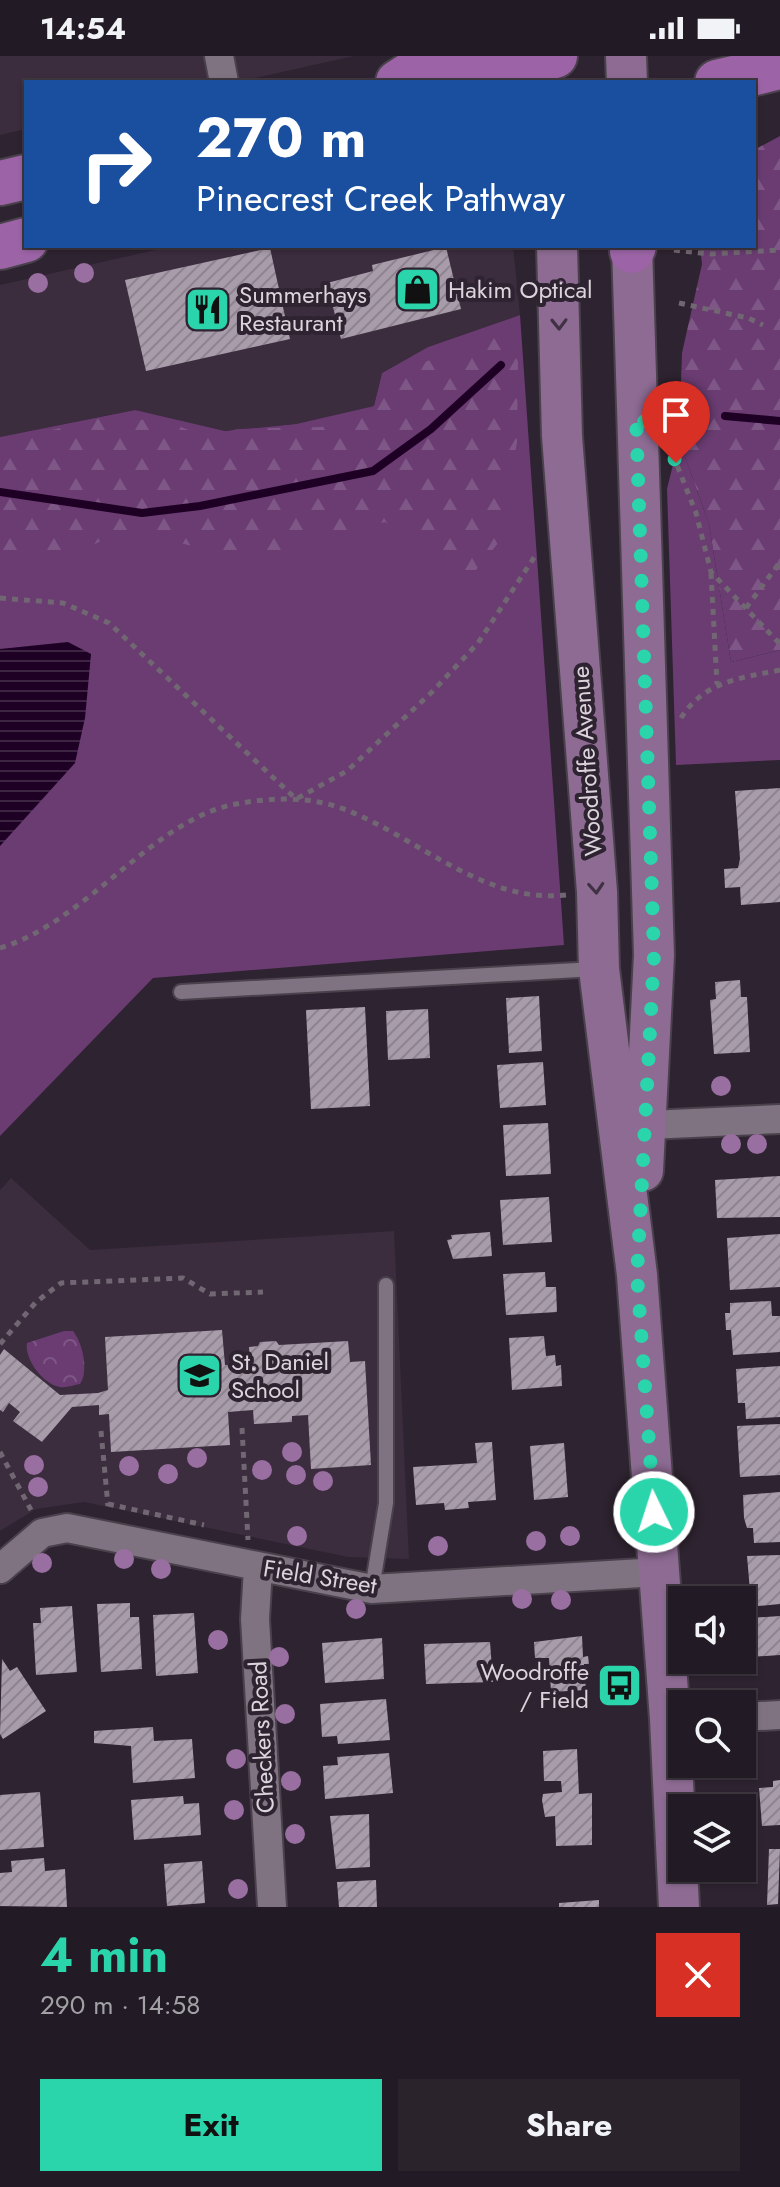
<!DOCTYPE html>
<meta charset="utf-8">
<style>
:root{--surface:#221a24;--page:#2a232c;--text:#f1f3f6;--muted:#a2a1a6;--line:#3f3841;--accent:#2bd5ac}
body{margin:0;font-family:Jost,sans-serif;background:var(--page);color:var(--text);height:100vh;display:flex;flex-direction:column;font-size:30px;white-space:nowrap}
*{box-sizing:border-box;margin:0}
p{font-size:26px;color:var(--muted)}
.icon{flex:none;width:44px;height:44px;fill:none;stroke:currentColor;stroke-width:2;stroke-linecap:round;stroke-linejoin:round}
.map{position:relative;height:1851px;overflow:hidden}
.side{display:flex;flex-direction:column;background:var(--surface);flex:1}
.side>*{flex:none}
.guide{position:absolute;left:24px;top:24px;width:732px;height:168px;border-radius:0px;box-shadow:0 2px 6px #0004,0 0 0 2px var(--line);background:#1a4fa0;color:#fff;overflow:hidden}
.buttons{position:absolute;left:668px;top:1530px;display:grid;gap:16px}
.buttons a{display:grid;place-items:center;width:88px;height:88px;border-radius:0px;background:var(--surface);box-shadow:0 2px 6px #0004,0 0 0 2px var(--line);font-size:40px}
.pin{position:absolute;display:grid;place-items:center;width:68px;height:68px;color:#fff;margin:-82px -34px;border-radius:50% 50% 50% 0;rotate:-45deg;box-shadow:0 0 8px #0007}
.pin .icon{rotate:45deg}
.me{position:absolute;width:88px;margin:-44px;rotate:356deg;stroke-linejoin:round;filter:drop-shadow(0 0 6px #0008)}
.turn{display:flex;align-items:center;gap:28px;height:168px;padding:0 40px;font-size:36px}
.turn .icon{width:104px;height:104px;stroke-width:2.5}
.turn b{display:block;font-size:56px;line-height:68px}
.round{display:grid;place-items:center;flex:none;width:84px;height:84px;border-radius:0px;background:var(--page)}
.headline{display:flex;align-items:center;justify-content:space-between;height:136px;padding:0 40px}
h1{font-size:48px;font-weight:700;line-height:60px;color:var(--accent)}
.cta{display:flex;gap:16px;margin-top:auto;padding:16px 40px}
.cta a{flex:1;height:92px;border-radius:0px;background:var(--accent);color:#111;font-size:32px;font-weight:700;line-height:92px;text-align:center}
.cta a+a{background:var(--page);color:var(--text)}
.status{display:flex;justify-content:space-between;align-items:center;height:56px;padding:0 40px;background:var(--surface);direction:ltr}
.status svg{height:22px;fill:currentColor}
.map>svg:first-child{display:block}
.built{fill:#3b2c3e}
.green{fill:#6a3c72}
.forest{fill:url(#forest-firs)}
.park{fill:url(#park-crowns)}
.water{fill:url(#water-rules)}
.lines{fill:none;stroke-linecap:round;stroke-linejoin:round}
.stream{stroke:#1e0024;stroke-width:8}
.building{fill:url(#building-hatch)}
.service-casing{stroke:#49414b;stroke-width:18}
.minor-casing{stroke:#49414b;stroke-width:32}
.secondary-casing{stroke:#49414b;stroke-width:44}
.primary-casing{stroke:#49414b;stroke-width:48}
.path{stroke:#716772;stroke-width:5;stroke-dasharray:6 6;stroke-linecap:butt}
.service{stroke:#7f7281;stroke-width:14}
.minor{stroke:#7f7281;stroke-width:28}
.secondary{stroke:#8d6b93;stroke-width:40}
.primary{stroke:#9c64a6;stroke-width:44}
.tree{fill:#996ea1}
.oneway{stroke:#413144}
.route{stroke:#2bd5ac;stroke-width:14;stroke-dasharray:0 25.2}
.labels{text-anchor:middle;stroke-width:8;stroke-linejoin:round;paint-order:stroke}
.poi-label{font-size:24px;fill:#dbd4dc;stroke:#2e2330;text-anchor:start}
.street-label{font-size:24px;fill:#dbd4dc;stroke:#2e2330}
</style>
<div class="status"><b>14:54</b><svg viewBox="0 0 49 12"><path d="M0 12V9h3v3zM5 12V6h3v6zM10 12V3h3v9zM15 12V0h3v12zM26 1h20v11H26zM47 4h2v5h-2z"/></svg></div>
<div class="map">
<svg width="780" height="1851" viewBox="0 0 780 1851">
<defs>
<pattern id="forest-firs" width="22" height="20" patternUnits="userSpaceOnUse" patternTransform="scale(2)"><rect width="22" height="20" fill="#6a3c72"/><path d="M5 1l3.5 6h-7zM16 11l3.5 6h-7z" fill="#7f5786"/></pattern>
<pattern id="park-crowns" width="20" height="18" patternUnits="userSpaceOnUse" patternTransform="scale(2)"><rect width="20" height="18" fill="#6a3c72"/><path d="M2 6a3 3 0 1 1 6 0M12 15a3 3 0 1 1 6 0" fill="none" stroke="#7f5786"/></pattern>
<pattern id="water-rules" width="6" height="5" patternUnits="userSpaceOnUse" patternTransform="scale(2)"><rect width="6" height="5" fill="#1e0024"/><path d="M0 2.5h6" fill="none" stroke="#3e2443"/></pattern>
<pattern id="building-hatch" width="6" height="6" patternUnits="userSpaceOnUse" patternTransform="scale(2)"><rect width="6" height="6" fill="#a89baa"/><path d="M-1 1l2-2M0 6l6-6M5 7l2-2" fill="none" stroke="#8e8490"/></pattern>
</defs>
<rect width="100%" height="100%" fill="#2e2330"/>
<g class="built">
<path d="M0,0H354L237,26H26V73L0,79Z"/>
<path d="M173,190H513L520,259L428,291L382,317L374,350L296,368L225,375L134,354L0,381V229Z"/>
<path d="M11,1122L90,1194L394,1175L409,1503L348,1501L84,1446L36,1453L0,1475V1134Z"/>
</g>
<g class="green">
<path d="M520,259L564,889L153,922L0,1080V381L135,354L225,375L296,368L374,350L382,317L428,291Z"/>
<path d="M679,384L709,468L731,606L780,594V704L676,709L667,433Z"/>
</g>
<g class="forest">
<path d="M780,80V594L731,606L709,468L679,384L682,297L702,208L700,190H754V94Z"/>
<path d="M503,278L518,298L517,386L508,437L509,474L470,521H456L385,466L315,483L269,500L220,496L166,484L108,481L84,494L26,503L0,497V387L108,360L171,367L206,381L238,373L321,371L371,356L386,327L405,313Z"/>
</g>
<path class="park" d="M64,1275H73C83,1287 89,1316 80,1328C74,1329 67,1332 60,1331C44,1329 24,1303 27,1287Z"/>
<path class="water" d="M68,586L91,598L85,662L75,707L0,790V593Z"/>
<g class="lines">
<g class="stream">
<path d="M725,360L780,365"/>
<path d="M0,436L142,457L200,450L373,415L431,373L501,309"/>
</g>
</g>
<g class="building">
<path d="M446,191L461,253L341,283L327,227L373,215L372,209Z"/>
<path d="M270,192L290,283L146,315L125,224Z"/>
<path d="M780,732V846L741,849L740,831L725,832L724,813L738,812L740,803L735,735Z"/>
<path d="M740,924L741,941H747L750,996L714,998L710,944L716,943L715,926Z"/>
<path d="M539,940L542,995L509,997L506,942Z"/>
<path d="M365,951L370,1050L311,1053L306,954Z"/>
<path d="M428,953L430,1002L388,1004L386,955Z"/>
<path d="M543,1006L546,1049L500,1052L497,1009Z"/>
<path d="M548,1067L551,1118L506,1120L503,1069Z"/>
<path d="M780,1120V1161L717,1162L715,1124Z"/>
<path d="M549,1141L552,1186L503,1189L500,1144Z"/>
<path d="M490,1176L492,1200L453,1203L447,1184L452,1183L451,1179Z"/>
<path d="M780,1178V1231L730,1234L727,1182Z"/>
<path d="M545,1216L546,1231H556L557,1256L506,1259L503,1218Z"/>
<path d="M771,1245L772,1260H780V1296L733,1299L731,1274H726L725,1257H730V1247Z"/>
<path d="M222,1274L225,1309L250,1308L249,1291L258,1290L260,1286L276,1285L279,1289L348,1285L350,1306L365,1305L371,1409L311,1413L308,1359L292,1360V1366L254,1368L253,1354L228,1356L230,1389L111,1396L109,1358L99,1359V1349L72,1351L42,1386L13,1365L20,1356L9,1347L3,1356L0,1354V1299L4,1293L60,1339L98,1337L108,1334L105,1281Z"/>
<path d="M544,1280L546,1300L555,1299L556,1310L561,1309L562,1330L512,1334L509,1282Z"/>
<path d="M780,1310V1361L746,1363L745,1347H738L736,1313Z"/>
<path d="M780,1368V1419L740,1421L737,1370Z"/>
<path d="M492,1386L496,1444L468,1446L469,1452L445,1454L444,1447L416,1449L413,1411L477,1407L475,1387Z"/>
<path d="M564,1387L568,1441L534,1444L530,1390Z"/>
<path d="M780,1436V1486L754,1487L753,1472H747L744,1462L743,1439Z"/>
<path d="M780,1499V1548L758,1550L757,1535H750L747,1500Z"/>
<path d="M130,1547V1561H139L142,1613L101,1616L97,1548Z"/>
<path d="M72,1550L77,1616L36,1619L33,1567H41L40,1552Z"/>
<path d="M194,1557L198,1617L156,1620L153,1559Z"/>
<path d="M780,1560V1599L751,1601L749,1562Z"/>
<path d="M582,1580L583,1601L588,1600L589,1608H584L586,1634L551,1636L549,1602H535L534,1586Z"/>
<path d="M382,1582L384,1623L325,1627L322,1587Z"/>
<path d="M490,1586L493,1626L426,1628L424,1588Z"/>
<path d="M2,1603L10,1615L17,1611L46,1655L3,1683L0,1678Z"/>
<path d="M386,1643L390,1684L338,1688L337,1680L322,1681L320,1648Z"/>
<path d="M153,1671L154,1685L192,1683L195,1722L133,1727L131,1690L94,1687V1675Z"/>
<path d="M577,1693L579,1738L592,1737V1789L556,1790L555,1760L545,1761L542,1744L543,1738L562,1736L561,1725H544L543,1695Z"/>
<path d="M389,1697L393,1737L325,1743L323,1710L338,1709L337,1701Z"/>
<path d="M780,1724V1769L762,1770L759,1732L773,1731V1725Z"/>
<path d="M40,1736L44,1791L0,1794V1739Z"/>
<path d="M183,1740L184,1748L199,1747L201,1779L134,1784L131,1744Z"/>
<path d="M369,1758L370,1811L336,1813L330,1760Z"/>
<path d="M769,1793H780L778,1848L767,1849Z"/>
<path d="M44,1802L45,1815L65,1813L67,1851L0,1850V1817L12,1816L11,1805Z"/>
<path d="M202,1805L205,1847L167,1850L164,1808Z"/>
<path d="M376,1824L377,1851H339L337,1826Z"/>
<path d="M599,1844V1851H559V1847Z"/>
</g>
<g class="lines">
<defs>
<g id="service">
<path d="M181,936L596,913"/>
<path d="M372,1533L386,1447V1229"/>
</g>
<g id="minor">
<path d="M219,0L224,26"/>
<path d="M627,1070L780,1063"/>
<path d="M258,1512L255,1563L272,1851"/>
<path d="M0,1513L42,1477L67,1472L372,1533L659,1516"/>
<path d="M742,1661L780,1659"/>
</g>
<g id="secondary">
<path d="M626,0L627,26"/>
<path d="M557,190L562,380L597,836L599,913L637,1219L670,1663L679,1851"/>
<path d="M632,190L654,899L643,1115"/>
</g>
<g id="primary">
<path d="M398,26L439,0"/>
<path d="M434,26L555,0"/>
<path d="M717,26L780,11"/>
<path d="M0,127L26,121"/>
<path d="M0,191L26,184"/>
<path d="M632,195L634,190"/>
</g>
</defs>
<use href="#service" class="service-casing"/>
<use href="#minor" class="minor-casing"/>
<use href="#secondary" class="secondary-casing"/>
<use href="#primary" class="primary-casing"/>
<g class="path">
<path d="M674,194L710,198L780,194"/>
<path d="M679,247L748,262L763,269"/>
<path d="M673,399L696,457L711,516L780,588"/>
<path d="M711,517L717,628"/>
<path d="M0,542L63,547L109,567L296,743L347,715L432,636L478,587L537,497"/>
<path d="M746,552L780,506"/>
<path d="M681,662C704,625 741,622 780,614"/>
<path d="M0,892C87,866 153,763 236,748C273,741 313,740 349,755C420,784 486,848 566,839"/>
<path d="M0,1288L36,1246L61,1227L183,1222L210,1238L263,1236"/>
<path d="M242,1372L248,1484"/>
<path d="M101,1375L108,1450"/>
<path d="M0,1396L31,1454"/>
<path d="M108,1448L204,1469"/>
</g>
<use href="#service" class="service"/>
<use href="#minor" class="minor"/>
<use href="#secondary" class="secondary"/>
<use href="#primary" class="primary"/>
</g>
<g class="tree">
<circle cx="84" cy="217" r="10"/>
<circle cx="38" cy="227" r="10"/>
<circle cx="721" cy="1030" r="10"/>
<circle cx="731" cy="1088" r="10"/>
<circle cx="757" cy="1088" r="10"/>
<circle cx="292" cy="1396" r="10"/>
<circle cx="197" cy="1402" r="10"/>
<circle cx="34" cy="1409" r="10"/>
<circle cx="129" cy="1410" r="10"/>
<circle cx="262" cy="1414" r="10"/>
<circle cx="168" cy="1418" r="10"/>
<circle cx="296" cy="1419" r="10"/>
<circle cx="323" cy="1425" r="10"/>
<circle cx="38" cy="1431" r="10"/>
<circle cx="297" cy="1480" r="10"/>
<circle cx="570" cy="1480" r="10"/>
<circle cx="536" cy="1485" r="10"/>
<circle cx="438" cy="1490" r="10"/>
<circle cx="124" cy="1503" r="10"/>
<circle cx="42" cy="1507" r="10"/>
<circle cx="161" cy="1513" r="10"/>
<circle cx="522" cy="1543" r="10"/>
<circle cx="561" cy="1544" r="10"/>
<circle cx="356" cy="1553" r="10"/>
<circle cx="218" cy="1584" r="10"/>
<circle cx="279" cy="1601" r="10"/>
<circle cx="285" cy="1658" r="10"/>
<circle cx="236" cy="1703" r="10"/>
<circle cx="291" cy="1725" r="10"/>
<circle cx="234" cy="1754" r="10"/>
<circle cx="295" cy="1778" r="10"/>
<circle cx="238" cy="1833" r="10"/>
</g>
<defs><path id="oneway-chevron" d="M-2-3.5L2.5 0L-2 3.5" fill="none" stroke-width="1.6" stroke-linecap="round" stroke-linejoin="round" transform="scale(2)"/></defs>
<g class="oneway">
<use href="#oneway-chevron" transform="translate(559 268) rotate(89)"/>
<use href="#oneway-chevron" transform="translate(596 832) rotate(86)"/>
</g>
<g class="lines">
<path class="route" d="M654,1456L637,1219L654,899L636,359L666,382L676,407"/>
</g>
<defs>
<symbol id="shop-square" viewBox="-11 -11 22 22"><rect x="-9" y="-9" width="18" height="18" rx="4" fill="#2bd5ac" stroke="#2e2330"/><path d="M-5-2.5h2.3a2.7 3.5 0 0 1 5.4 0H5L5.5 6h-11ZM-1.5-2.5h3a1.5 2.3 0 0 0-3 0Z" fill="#111"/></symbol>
<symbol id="restaurant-square" viewBox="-11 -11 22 22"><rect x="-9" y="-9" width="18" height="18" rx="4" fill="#2bd5ac" stroke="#2e2330"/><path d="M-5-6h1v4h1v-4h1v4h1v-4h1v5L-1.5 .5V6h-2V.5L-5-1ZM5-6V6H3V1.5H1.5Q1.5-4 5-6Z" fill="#111"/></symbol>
<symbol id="school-square" viewBox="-11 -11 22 22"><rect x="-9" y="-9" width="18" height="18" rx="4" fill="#2bd5ac" stroke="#2e2330"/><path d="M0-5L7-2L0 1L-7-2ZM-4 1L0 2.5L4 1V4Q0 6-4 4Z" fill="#111"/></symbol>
<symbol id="bus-square" viewBox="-11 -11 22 22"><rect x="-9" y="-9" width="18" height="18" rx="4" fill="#2bd5ac" stroke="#2e2330"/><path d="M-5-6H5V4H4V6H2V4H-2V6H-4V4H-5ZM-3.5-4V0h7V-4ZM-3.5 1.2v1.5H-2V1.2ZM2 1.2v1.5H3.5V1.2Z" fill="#111"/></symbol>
</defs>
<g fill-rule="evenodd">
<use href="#shop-square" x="392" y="208" width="51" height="51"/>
<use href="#restaurant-square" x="182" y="228" width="51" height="51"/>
<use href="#school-square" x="174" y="1294" width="51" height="51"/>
<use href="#bus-square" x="594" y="1604" width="51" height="51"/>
</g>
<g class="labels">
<g class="poi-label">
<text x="448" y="242">Hakim Optical</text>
<text x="239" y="247">Summerhays<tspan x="239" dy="28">Restaurant</tspan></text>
<text x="231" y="1314">St. Daniel<tspan x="231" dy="28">School</tspan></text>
<text x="589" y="1624" text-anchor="end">Woodroffe<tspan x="589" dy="28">/ Field</tspan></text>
</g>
<g class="street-label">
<text transform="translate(587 705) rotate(-94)" y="8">Woodroffe Avenue</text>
<text transform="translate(320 1521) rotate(9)" y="8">Field Street</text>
<text transform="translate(262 1681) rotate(-93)" y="8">Checkers Road</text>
</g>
</g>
</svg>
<div class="buttons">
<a><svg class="icon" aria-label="sound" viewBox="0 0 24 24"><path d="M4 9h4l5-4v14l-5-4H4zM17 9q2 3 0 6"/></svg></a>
<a><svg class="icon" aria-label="search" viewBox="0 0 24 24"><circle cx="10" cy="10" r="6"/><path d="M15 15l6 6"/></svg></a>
<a><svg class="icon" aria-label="layers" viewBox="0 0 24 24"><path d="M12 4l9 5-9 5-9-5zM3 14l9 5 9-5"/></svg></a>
</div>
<div class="pin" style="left:676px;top:407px;background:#d93025"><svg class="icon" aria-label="arrive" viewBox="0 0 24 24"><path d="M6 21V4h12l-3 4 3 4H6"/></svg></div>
<svg class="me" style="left:654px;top:1456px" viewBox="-20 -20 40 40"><circle r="17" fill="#2bd5ac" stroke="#fff" stroke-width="3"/><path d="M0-11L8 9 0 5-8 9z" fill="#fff"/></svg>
<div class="guide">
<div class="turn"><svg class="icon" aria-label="right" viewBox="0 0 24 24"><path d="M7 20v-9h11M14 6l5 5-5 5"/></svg><div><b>270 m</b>Pinecrest Creek Pathway</div></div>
</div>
</div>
<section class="side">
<div class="headline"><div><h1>4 min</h1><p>290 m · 14:58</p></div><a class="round" style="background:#d93025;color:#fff"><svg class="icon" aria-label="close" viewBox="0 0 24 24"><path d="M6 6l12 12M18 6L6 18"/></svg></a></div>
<div class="cta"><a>Exit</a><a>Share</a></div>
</section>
